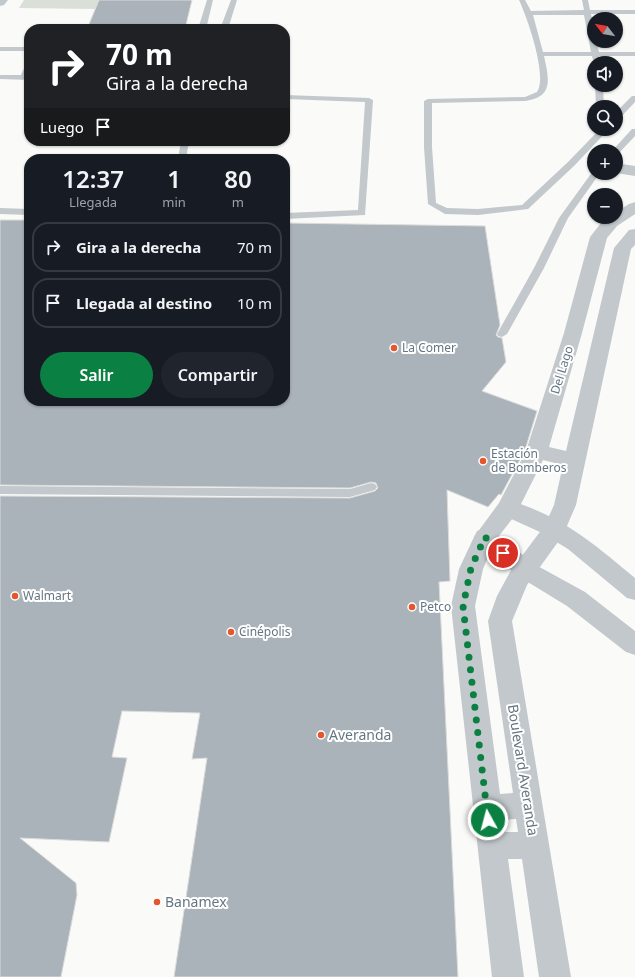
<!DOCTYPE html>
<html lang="es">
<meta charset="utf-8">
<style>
:root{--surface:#171b24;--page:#20242c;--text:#f1f3f6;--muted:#9ea1a6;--line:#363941;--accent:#0b8043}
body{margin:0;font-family:"Noto Sans",sans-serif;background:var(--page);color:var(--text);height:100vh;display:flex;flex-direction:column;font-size:15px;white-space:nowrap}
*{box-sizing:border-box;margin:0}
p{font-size:13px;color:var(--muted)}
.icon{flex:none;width:22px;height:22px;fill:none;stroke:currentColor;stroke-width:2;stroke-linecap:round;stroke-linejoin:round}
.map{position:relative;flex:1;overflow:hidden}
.drawer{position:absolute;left:24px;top:154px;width:266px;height:252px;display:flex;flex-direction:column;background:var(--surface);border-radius:16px;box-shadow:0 1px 3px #0004}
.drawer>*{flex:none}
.top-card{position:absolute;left:24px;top:24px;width:266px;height:122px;border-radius:16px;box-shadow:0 1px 3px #0004;background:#202124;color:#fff;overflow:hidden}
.needle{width:26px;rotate:301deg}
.controls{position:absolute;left:587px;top:12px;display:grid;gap:8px}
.controls a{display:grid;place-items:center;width:36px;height:36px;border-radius:50%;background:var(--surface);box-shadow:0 1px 3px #0004;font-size:20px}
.pin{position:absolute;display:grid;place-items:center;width:34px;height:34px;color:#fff;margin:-17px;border:2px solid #fff;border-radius:50%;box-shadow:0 1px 4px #0007}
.me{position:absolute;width:44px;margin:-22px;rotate:353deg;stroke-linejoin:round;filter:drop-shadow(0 0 3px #0008)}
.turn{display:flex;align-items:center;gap:14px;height:84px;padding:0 16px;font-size:18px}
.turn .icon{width:52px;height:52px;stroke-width:2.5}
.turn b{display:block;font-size:28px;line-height:34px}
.then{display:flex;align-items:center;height:38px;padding:0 16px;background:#0003;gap:8px;font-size:15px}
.eta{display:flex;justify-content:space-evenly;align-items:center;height:68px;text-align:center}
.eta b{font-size:24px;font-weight:600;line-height:28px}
.action{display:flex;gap:8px;margin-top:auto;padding:8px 16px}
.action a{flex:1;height:46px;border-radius:24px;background:var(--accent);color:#fff;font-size:16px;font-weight:600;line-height:46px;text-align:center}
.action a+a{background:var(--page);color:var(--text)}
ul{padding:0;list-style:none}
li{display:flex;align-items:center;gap:12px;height:50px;margin:0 8px 6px;padding:0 8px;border:2px solid var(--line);border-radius:16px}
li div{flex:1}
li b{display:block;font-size:15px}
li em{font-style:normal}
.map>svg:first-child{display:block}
.green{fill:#dadfd7}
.building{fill:#aab3b9;stroke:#dcdcda}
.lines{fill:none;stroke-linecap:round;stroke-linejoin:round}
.service{fill:#c3c8cc;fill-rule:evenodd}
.minor{fill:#c3c8cc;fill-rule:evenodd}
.tertiary{fill:#c3c8cc;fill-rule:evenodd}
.route{stroke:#0b8043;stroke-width:7;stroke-dasharray:0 12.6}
.poi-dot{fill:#e4572e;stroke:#fff;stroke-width:1.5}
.labels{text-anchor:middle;stroke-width:4;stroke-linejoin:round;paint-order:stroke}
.poi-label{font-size:12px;fill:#657683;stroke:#fff;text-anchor:start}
.street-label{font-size:12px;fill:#657683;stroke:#fff}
.near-poi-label{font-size:14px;fill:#657683;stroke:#fff;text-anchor:start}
.near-street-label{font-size:14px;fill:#657683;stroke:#fff}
</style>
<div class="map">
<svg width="635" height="977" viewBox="0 0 635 977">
<rect width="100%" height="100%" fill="#fafaf8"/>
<path class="green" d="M24,0H99L95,9L19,8Z"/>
<g class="building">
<path d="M99,0H192L185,29H87Z"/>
<path d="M0,220H29V401H285V223L485,226L500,325L496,335L498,337L502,338L506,362L482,391L537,411L525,450L501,495L499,494L488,507L447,490L450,581L439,582L458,977H174L207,758L192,759L200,713L122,711L112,757L127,758L109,842L20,838L76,883L77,895L61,977H0V496L350,498L375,491L378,488L376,483L371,482L350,488L0,485Z"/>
</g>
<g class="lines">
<g class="service">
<path d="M207,0H213L206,29H198Z"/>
<path d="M231,0H237L228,29H220Z"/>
<path d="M519,0H525L531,11L584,10L582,0H588L590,10H635V14H591L594,29V41H596L599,52H635V56H599L601,63L594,64L592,56H544C549,79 554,97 525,101L432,103V147L436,203L447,208L478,209L522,205L568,162L600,129H609L574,166L528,209L478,215L445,214L428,204L424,147V101L428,99L525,97L537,92C548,76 527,17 519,0ZM533,15H584L591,52H543Z"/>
<rect x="0" y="47" width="29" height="4"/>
<path d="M26,64H29V80L0,79V75H21Z"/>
<path d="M595,85H603L604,107H596Z"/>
<path d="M285,95L369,98L373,100L365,215L285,219V213L358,210L365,102L285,99Z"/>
<path d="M632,96H635V102L619,119H616V112Z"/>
<path d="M632,129H635V136L619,153L616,154V151H612Z"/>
<path d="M181,141H189L186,159H178Z"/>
<path d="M593,171L594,173H600L568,218L544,268L507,334L502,337L498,336L497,334L534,268L559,218Z"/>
<path d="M0,208L29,209V215L0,214Z"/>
<path d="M371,483L375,484L377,487L375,490L350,497L0,494V486L350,489Z"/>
</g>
<g class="minor">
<path d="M508,500C562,516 593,543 635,578V600L627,598L568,549L540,532L500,514L497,508L500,502Z"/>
<path d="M485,528L493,531L534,564L585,592L635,631V655L626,652L567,606L518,576L477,543L474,537L477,531Z"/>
</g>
<g class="tertiary">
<path d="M0,0H8L4,5L0,6Z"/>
<path d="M616,163L635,166V176L616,173Z"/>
<path d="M635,202V214L617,226L607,238L582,333L549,447L566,451L614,248L629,230L635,229V245L631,249L576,505L563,535L527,585L512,621L571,977H539L522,859H508L524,977H492L451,606L459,569L474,537L499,503L526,451L564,333L590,237L605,218L616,217V212L629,204ZM543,460L563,465L554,505L545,525L510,572L497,596L488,621L513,793L500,794L475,606L483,569L495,541L516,514ZM516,819L518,832H505L503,820Z"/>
</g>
</g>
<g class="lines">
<path class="route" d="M488,820L463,606L471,568L485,537L503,553"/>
</g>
<g class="poi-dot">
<circle cx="394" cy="348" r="4"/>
<circle cx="483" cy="461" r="4"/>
<circle cx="15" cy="596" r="4"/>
<circle cx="412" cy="607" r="4"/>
<circle cx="231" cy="632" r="4"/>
<circle cx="321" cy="735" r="4"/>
<circle cx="157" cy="902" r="4"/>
</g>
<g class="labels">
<g class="poi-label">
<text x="402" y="352">La Comer</text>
<text x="491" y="458">Estación<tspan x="491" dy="14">de Bomberos</tspan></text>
<text x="23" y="600">Walmart</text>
<text x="420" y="611">Petco</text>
<text x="239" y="636">Cinépolis</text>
</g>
<g class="street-label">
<text transform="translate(562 370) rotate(-73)" y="4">Del Lago</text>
</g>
<g class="near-poi-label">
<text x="329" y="740">Averanda</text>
<text x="165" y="907">Banamex</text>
</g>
<g class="near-street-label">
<text transform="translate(523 770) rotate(81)" y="5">Boulevard Averanda</text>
</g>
</g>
</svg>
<div class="controls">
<a><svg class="needle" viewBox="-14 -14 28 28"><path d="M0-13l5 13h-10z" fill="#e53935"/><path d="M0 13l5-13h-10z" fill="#9ea1a6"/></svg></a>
<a><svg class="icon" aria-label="sound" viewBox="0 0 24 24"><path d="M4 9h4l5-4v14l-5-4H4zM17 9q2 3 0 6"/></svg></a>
<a><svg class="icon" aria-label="search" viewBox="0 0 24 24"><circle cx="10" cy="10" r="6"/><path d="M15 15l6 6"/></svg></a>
<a>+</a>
<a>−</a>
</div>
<div class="pin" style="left:503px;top:553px;background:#d93025"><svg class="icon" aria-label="arrive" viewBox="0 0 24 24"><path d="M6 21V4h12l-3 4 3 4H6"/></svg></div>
<svg class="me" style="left:488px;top:820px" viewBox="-20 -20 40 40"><circle r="17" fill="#0b8043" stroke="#fff" stroke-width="3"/><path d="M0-11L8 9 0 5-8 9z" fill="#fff"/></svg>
<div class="top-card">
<div class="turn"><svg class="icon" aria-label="right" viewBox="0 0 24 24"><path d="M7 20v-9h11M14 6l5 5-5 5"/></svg><div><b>70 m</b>Gira a la derecha</div></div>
<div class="then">Luego<svg class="icon" aria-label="arrive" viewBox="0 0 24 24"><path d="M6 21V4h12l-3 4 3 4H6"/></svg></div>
</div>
<section class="drawer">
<div class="eta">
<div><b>12:37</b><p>Llegada</p></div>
<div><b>1</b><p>min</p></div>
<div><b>80</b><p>m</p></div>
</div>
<ul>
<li><svg class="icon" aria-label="right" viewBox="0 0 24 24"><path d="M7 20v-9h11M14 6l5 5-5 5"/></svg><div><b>Gira a la derecha</b></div><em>70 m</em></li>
<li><svg class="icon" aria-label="arrive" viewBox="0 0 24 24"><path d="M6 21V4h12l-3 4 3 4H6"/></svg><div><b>Llegada al destino</b></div><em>10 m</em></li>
</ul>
<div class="action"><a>Salir</a><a>Compartir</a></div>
</section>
</div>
